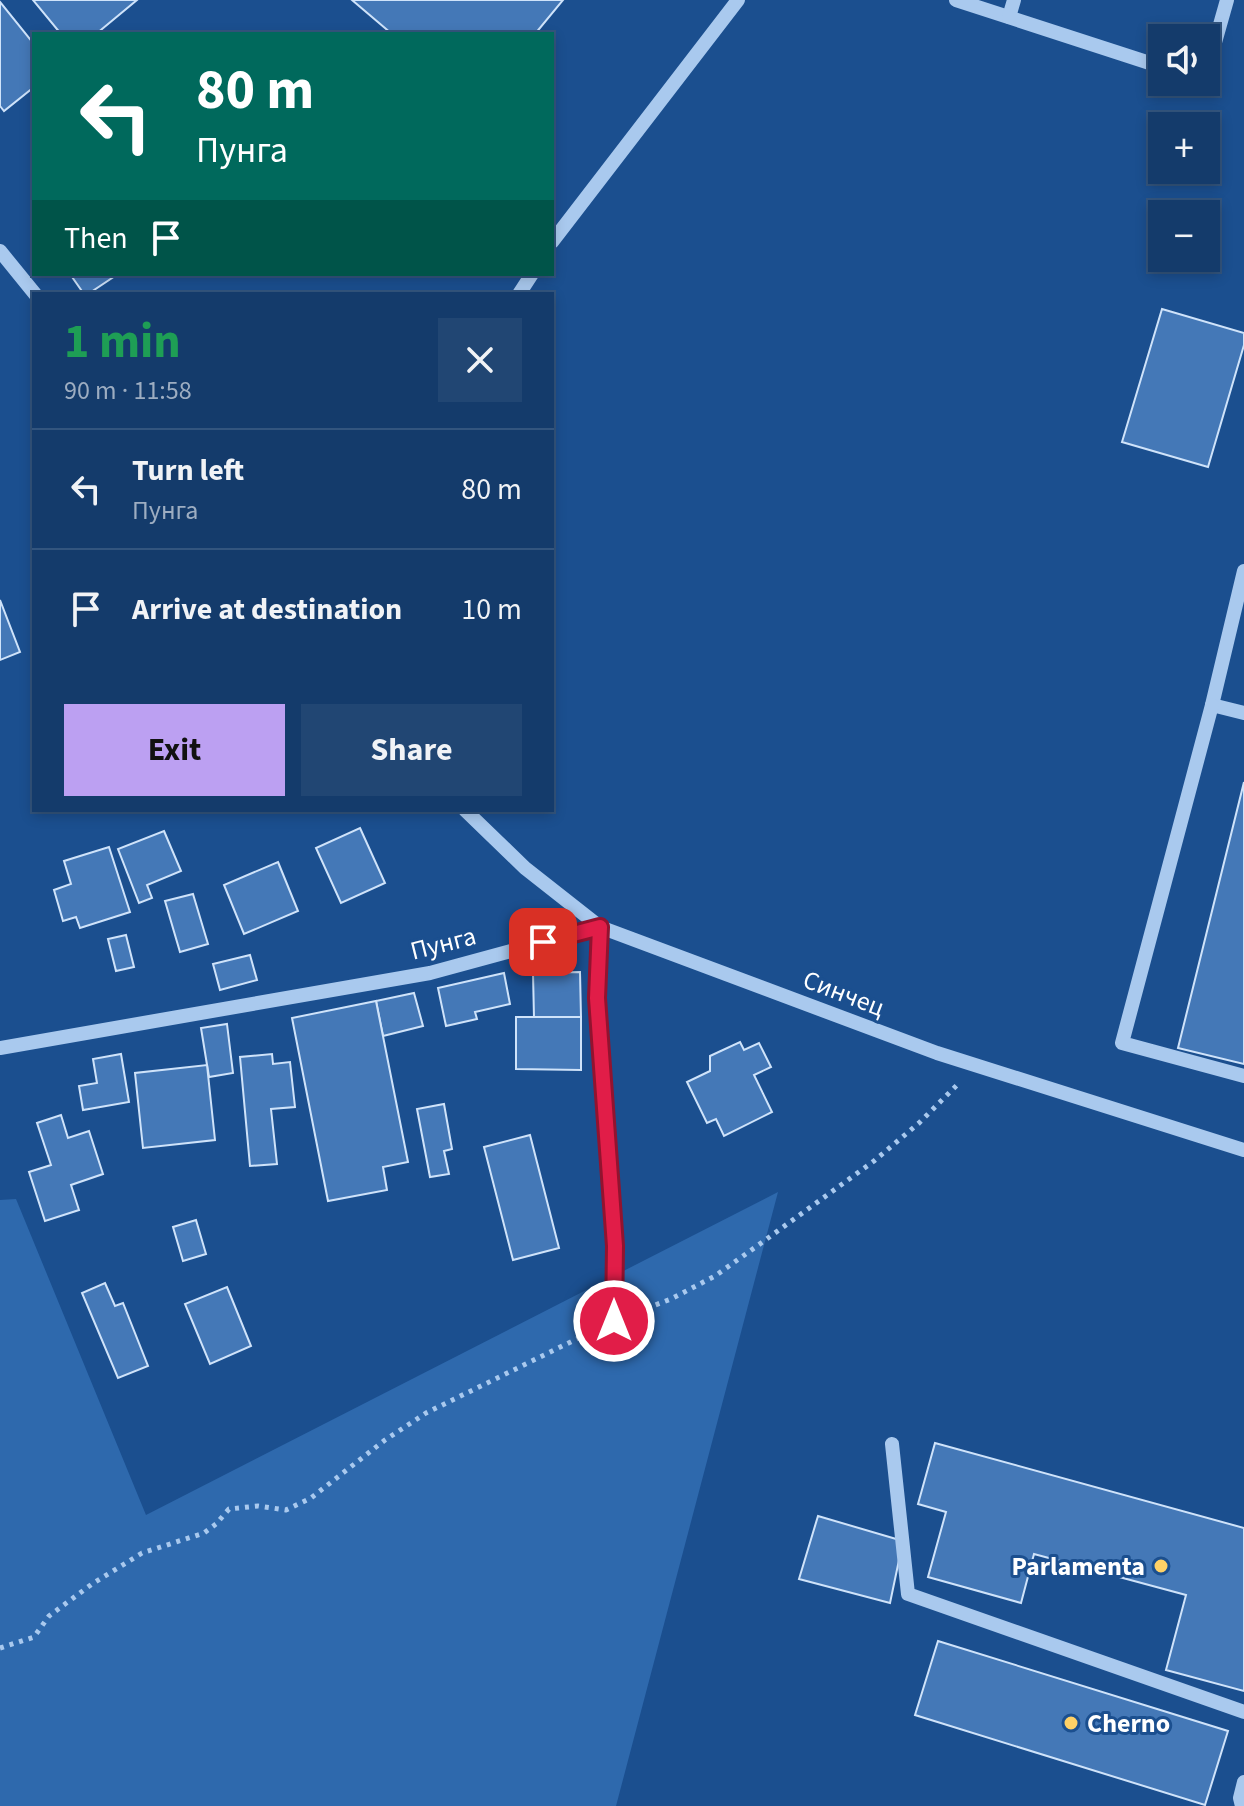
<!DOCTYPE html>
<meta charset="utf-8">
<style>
:root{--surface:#143b6b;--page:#214673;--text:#f1f3f6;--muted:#9dadc1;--line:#33557e;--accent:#bca0f2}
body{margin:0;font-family:"Source Sans 3",sans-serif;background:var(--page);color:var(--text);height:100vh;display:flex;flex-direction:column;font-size:30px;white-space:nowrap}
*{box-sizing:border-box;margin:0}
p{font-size:26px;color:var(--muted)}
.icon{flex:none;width:44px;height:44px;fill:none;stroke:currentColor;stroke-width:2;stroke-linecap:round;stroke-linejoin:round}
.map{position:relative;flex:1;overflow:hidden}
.sheet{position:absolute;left:32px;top:292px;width:522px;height:520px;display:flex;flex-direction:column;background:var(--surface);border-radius:0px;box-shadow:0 4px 12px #0003,0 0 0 2px var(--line)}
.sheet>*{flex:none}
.guide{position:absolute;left:32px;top:32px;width:522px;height:244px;border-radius:0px;box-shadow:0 4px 12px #0003,0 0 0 2px var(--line);background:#00695c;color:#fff;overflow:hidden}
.controls{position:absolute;left:1148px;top:24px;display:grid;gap:16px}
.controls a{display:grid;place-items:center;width:72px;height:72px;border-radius:0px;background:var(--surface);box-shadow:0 4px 12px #0003,0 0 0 2px var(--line);font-size:40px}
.pin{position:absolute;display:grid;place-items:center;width:68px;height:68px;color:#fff;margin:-34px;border-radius:16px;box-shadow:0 4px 12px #0006}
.me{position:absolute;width:88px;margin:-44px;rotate:0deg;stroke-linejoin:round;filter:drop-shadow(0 0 6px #0008)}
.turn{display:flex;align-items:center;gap:28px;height:168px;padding:0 32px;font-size:36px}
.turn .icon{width:104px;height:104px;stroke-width:2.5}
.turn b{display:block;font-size:56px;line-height:68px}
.then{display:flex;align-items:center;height:76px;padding:0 32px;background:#0003;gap:16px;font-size:30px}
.round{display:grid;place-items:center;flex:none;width:84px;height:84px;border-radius:0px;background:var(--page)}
.headline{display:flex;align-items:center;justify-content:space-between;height:136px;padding:0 32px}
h1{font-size:48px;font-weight:700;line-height:60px;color:#1e9e55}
.action{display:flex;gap:16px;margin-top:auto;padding:16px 32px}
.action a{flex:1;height:92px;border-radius:0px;background:var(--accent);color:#111;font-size:32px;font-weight:700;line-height:92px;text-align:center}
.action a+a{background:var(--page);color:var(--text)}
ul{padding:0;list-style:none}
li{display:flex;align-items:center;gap:24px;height:120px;padding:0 32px;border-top:2px solid var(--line)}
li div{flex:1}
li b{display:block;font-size:30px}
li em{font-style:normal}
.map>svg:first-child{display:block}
.green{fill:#2e69ad}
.building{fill:#4478b7;stroke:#cfe3fa;stroke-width:2}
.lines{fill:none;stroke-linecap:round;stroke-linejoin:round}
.path{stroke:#a9c9ee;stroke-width:5;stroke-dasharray:4 6;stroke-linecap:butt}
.minor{stroke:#a9c9ee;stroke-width:14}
.route-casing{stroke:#92132f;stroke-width:20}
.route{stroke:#e11d48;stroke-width:14}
.poi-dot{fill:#ffd166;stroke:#1b4f8f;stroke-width:3}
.labels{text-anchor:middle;stroke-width:6;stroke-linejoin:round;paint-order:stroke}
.street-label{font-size:26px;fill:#fff;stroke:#1b4f8f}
.poi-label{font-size:26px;font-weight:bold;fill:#fff;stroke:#1b4f8f;text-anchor:end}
</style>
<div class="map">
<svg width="1244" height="1806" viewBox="0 0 1244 1806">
<rect width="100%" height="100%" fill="#1b4f8f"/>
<path class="green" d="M778,1192L616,1806H0V1200L16,1199L146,1515Z"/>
<g class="building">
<path d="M33,0H137L96,34H61Z"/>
<path d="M352,0H563L535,34H392Z"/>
<path d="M0,2L34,44V87L4,111L0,106Z"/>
<path d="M70,274H118L88,294H84Z"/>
<path d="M1162,309L1244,333V345L1208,467L1122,442Z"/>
<path d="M0,600L20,652L0,660Z"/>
<path d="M1244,782V1064L1178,1048Z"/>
<path d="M360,828L385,883L341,903L316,848Z"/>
<path d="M164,831L181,871L147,885L152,898L139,903L118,849Z"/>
<path d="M109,847L130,912L80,928L76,917L63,921L54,890L71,884L64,861Z"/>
<path d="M278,862L298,911L244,934L224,885Z"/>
<path d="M193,894L208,944L180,952L165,901Z"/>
<path d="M126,935L134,967L116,971L108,939Z"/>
<path d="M250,955L257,980L220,990L213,964Z"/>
<path d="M580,972L581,1017L534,1018L533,973Z"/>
<path d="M504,973L510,1004L475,1012L477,1019L446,1026L438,988Z"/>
<path d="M414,993L423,1026L383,1036L376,1001Z"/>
<path d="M376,1001L408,1162L383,1167L387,1190L328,1201L292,1018Z"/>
<path d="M516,1017H581V1070L516,1069Z"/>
<path d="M227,1024L233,1073L209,1077L201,1028Z"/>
<path d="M740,1042L744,1050L759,1043L771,1067L754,1075L772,1112L724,1136L716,1119L707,1123L687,1082L710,1071V1056Z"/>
<path d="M121,1054L129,1102L83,1110L79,1086L97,1083L93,1059Z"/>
<path d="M272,1054L273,1064L290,1062L295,1107L271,1109L277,1164L250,1166L240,1057Z"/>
<path d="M207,1065L215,1140L143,1148L135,1073Z"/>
<path d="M444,1104L452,1149L444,1151L449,1174L430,1177L417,1109Z"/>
<path d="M61,1115L68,1138L89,1131L103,1174L71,1185L79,1210L45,1221L29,1172L51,1165L37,1123Z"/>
<path d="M530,1135L559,1248L513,1260L484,1147Z"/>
<path d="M196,1220L206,1254L183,1261L173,1227Z"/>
<path d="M105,1283L115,1306L123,1303L148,1366L118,1378L82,1293Z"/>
<path d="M227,1287L251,1346L210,1364L185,1304Z"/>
<path d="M935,1443L1244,1528V1691L1166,1670L1186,1595L1034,1554L1021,1603L928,1577L946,1512L918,1504Z"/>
<path d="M818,1516L903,1541L890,1603L799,1579Z"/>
<path d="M938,1641L1228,1731L1205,1805L915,1715Z"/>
</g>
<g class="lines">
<g class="path">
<path d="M637,1312L671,1299L715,1276L757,1246L874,1161L919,1123L959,1083"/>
<path d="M0,1648L34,1637L49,1616L92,1584L142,1553L204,1533L216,1524L229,1509L258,1506L286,1510L311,1498L385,1440L426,1413L595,1330"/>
</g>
<g class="minor">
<path d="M956,0L1162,67"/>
<path d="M1009,17L1014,0"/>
<path d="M1206,62L1210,60L1227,0"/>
<path d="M552,242L738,0"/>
<path d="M0,251L35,294"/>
<path d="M519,294L532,274"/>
<path d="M1244,571L1212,705L1244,713"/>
<path d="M1212,705L1122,1043L1244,1076"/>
<path d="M465,810L525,868L600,927L937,1053L1244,1150"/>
<path d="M0,1048L430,973L600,927L597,998L615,1246L614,1321"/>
<path d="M892,1444L908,1594L1244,1712"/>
<path d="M1242,1806L1240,1798L1244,1782"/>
</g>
</g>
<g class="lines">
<defs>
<path id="route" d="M543,942L600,927L597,998L615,1246L614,1321"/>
</defs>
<use href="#route" class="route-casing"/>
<use href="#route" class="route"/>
</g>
<g class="poi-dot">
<circle cx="1161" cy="1566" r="8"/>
<circle cx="1071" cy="1723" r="8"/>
</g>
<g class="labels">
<g class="street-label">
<text transform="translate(443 943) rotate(-14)" y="9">Пунга</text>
<text transform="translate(844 993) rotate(21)" y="9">Синчец</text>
</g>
<g class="poi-label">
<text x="1145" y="1575">Parlamenta</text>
<text x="1087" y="1732" text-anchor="start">Cherno</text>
</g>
</g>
</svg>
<div class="controls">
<a><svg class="icon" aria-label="sound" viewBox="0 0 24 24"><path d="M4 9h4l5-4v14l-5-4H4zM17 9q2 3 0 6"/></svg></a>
<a>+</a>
<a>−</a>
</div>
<div class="pin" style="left:543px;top:942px;background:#d93025"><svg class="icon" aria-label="arrive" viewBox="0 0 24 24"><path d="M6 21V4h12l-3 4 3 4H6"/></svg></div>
<svg class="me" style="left:614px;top:1321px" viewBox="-20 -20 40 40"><circle r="17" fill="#e11d48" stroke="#fff" stroke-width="3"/><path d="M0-11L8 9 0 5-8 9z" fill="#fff"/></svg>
<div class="guide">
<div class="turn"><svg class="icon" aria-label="left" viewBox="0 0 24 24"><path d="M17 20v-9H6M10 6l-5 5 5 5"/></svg><div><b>80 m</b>Пунга</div></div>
<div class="then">Then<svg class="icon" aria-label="arrive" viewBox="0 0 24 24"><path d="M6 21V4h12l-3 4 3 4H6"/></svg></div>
</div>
<section class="sheet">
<div class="headline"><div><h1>1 min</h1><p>90 m · 11:58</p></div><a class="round"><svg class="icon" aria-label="close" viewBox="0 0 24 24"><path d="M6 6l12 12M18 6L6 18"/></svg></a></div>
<ul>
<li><svg class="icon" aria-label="left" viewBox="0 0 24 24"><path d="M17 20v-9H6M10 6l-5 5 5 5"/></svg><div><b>Turn left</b><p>Пунга</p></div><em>80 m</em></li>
<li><svg class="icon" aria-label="arrive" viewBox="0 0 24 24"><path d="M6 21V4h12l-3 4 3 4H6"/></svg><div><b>Arrive at destination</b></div><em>10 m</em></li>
</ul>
<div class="action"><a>Exit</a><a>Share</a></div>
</section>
</div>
